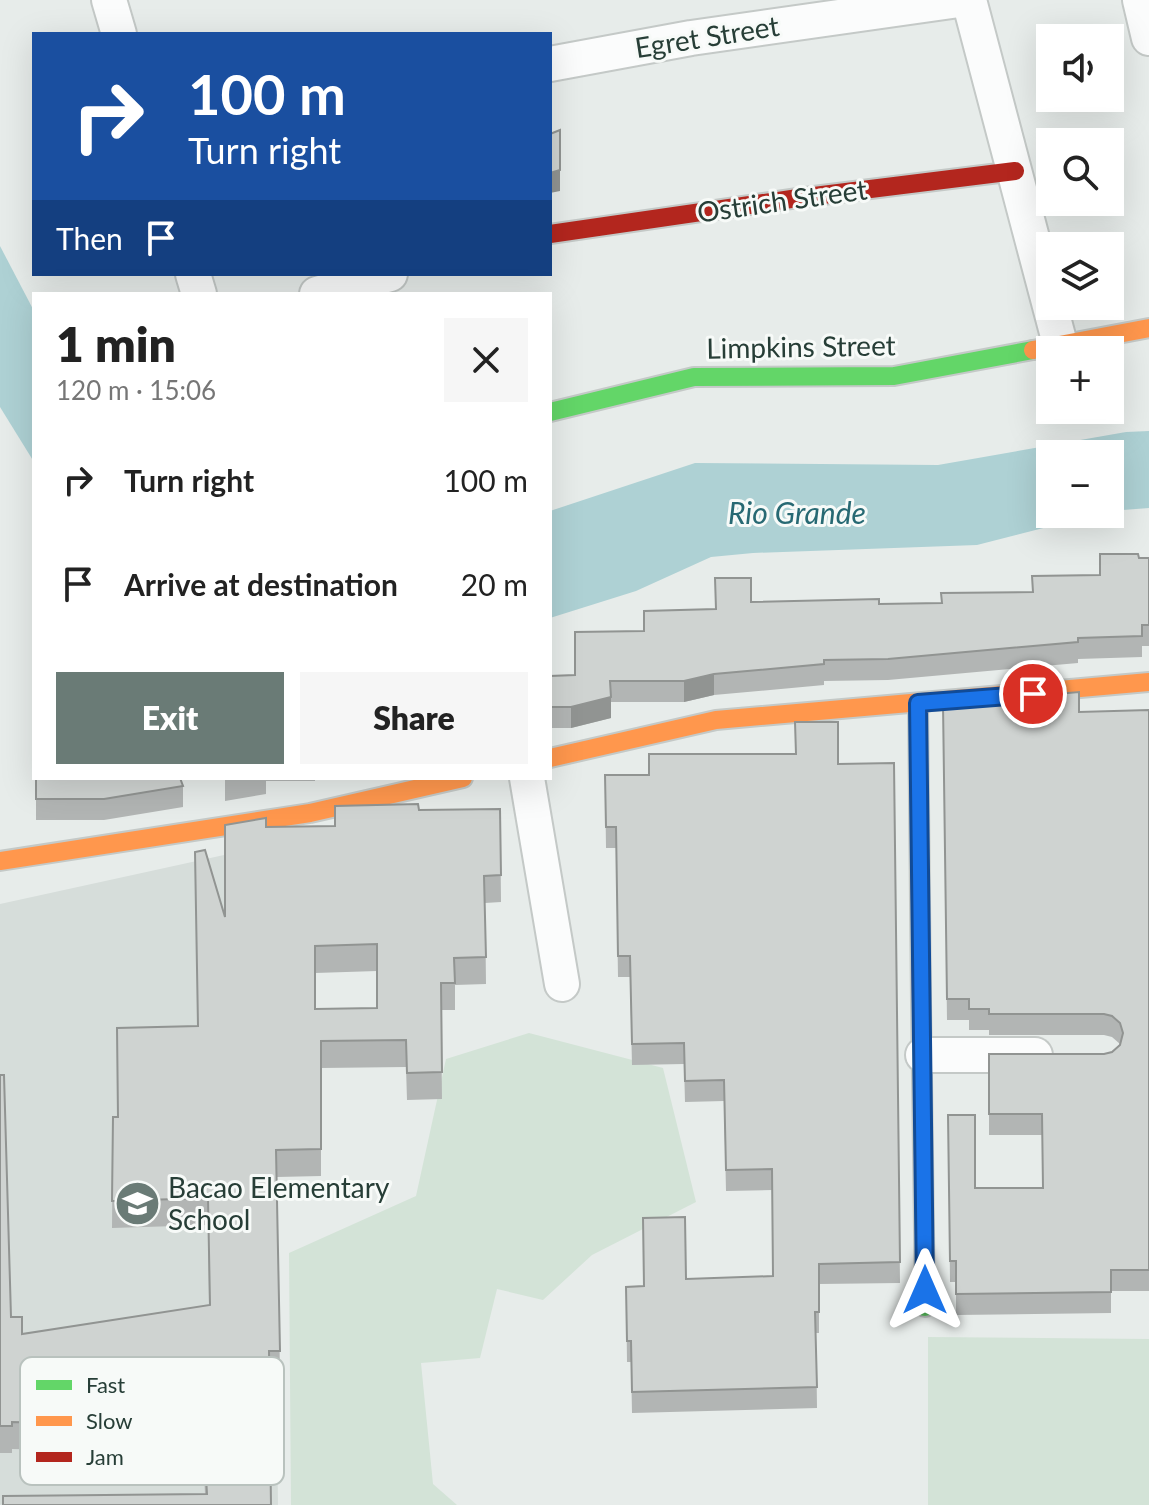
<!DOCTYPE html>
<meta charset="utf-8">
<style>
:root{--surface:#fff;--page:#f6f6f6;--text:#222;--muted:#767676;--accent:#6a7b76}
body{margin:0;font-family:Lato,sans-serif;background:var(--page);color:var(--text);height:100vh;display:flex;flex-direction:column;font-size:30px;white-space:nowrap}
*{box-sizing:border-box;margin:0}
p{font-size:26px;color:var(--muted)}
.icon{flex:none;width:44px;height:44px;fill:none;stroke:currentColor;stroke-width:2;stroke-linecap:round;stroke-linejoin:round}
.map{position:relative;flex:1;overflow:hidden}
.drawer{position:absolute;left:32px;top:292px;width:520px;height:488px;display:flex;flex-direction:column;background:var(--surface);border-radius:0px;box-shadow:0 8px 32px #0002}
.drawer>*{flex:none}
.hud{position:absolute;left:32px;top:32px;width:520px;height:244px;border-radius:0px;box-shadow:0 8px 32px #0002;background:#1a4fa0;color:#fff;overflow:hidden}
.controls{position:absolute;left:1036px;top:24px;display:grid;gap:16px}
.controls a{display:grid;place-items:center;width:88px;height:88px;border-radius:0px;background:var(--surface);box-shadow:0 8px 32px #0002;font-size:40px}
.pin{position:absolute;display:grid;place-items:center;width:68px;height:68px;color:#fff;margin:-34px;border:4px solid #fff;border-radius:50%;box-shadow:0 2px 8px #0007}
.me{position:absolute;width:88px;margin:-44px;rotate:0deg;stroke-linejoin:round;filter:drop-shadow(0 0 6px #0008)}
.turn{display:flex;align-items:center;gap:28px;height:168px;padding:0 24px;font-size:36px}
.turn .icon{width:104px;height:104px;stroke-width:2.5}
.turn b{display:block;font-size:56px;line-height:68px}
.then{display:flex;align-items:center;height:76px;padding:0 24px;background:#0003;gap:16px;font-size:30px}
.round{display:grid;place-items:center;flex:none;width:84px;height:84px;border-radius:0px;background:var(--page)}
.headline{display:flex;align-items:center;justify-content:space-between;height:136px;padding:0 24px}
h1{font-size:48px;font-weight:800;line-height:60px}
.cta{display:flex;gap:16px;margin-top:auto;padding:16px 24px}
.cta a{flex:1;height:92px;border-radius:0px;background:var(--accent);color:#fff;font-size:32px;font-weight:800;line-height:92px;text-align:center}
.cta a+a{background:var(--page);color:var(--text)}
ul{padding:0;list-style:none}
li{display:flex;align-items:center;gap:24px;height:104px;padding:0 24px}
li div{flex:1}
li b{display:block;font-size:30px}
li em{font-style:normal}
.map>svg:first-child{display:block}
.built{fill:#d6ddda}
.green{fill:#d3e3d7}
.water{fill:#aed1d4}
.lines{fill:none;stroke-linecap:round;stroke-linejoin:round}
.street-casing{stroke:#c4c9c7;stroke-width:38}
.fast-casing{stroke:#c4c9c7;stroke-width:22}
.slow-casing{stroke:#c4c9c7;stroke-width:22}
.jam-casing{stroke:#c4c9c7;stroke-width:22}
.street{stroke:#fbfcfc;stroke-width:34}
.fast{stroke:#63d668;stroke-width:18}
.slow{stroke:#ff974d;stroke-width:18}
.jam{stroke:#b3261e;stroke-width:18}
.wall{fill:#b2b5b4;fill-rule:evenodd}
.shaded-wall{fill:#919492}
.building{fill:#cfd3d1;stroke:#919492;stroke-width:2;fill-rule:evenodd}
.route-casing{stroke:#114b97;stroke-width:20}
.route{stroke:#1a73e8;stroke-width:14}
.labels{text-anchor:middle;stroke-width:6;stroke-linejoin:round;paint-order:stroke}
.street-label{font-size:28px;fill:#273e37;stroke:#f7faf8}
.poi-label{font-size:28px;fill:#273e37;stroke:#f7faf8;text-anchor:start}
.water-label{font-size:30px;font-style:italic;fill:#276973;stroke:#f7faf8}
.key{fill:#f7faf8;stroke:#b9c2be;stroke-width:2}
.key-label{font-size:22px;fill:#273e37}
</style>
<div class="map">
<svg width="1149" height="1505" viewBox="0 0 1149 1505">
<rect width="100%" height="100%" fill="#e7ecea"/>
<path class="built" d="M270,845L278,1505H0V904Z"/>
<g class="green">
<path d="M529,1033L663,1068L696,1202L592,1255L543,1300L497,1289L480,1358L421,1363L433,1484L457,1505H291L289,1253L416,1196L446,1059Z"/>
<path d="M928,1337L1149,1339V1505H928Z"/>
</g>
<g class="water">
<path d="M0,246L34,311V462L0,407Z"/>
<path d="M1149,431V508L1110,511V454H1050V514H1098L977,545L753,553L711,557L636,591L550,618V511L695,463L938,465L1126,432Z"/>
</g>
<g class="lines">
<defs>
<g id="street">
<path d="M109,0L119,34"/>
<path d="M969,0L1060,344"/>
<path d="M1140,0L1149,38"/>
<path d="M550,64L691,38L959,0"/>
<path d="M193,274L199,294"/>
<path d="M317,294L390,274"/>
<path d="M527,778L562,984"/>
<path d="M923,1055H1035"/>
</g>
<g id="fast">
<path d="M550,412L694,377L894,376L1033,350"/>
<path d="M921,1003L925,1307"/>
</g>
<g id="slow">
<path d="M1033,350L1149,328"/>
<path d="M550,758L716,720L1149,682"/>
<path d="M0,861L310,813L463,778"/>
</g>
<g id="jam">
<path d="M550,234L798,198L1015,171"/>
<path d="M918,703L921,1003"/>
</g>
</defs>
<use href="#street" class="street-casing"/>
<use href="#fast" class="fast-casing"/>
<use href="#slow" class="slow-casing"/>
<use href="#jam" class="jam-casing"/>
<use href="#street" class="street"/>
<use href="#fast" class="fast"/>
<use href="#slow" class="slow"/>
<use href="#jam" class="jam"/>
</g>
<g class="wall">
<path d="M1139,558H1149V646H1142V657L1078,659V663L888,680L824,681V685L714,695L684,702H611V718L571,728H550V676L575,675L644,631L716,609L751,602L879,604L941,603L1032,592L1100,575Z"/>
<path d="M943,704L1079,712L1149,710V1291H1111V1313L956,1315V1282H950L948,1115L975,1188H1043L1042,1135H989V1054H1104L1112,1052L1120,1044L1112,1037L1104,1035H989V1030H969V1020H947Z"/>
<path d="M894,763L900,1283L819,1284V1333H816L817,1408L632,1413L631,1362H627L626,1287L644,1286L686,1279L773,1276L772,1190L726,1191L724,1101L685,1102L684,1064L632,1065L630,977H618L616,848H606L605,775H649L838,764Z"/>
<path d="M36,778L183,786V807L104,820H36Z"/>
<path d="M225,778H315V781H266V794L225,801Z"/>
<path d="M500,809L501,902L485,903L486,984L455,985V1010H441L442,1099L407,1100L406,1067L321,1068V1176L277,1177L280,1378H269L271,1505L205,1494L203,1453L12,1449V1453H0V1075L11,1317L22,1334L209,1305L208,1225L112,1228L113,1117H118L198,1026L225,917L266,827L335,826L419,810ZM377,971V1008L315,1009V973Z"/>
</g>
<g class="shaded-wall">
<path d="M560,151V191L550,193V173Z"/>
<path d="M714,674V695L684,702V681Z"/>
<path d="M611,697V718L571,728V707Z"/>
</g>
<g class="building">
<path d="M560,130V170L550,173V134Z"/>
<path d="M1100,554H1138L1139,558H1149V625H1142V636L1078,638V642L888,659L824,660V664L714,674L684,681H610L611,697L571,707H550V676L575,675V632L644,631V611L716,609L715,578H751V602L879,599V604L942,603L941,593L1033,592L1032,576L1100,575Z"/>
<path d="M1079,692V712L1149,710V1270H1111V1292L956,1294V1261H950L948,1115H975V1188H1043L1042,1114H989V1054H1104L1112,1052L1120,1045L1123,1033L1120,1023L1112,1016L1104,1014H989V1009H969V999H947L943,704Z"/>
<path d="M795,722H838V764L894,763L900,1262L819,1264V1312H815L817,1387L632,1392L631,1341H627L626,1287L644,1286L643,1218L685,1217L686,1279L773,1276L772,1169L726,1170L724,1080L685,1081L684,1043L632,1044L630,956H618L616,827H606L605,775H649V754H796Z"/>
<path d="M36,778H180L183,786L104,799H36Z"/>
<path d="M418,804L419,810L500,809L501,875L484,876L486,957L454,958L455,983H441L442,1072L407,1073L406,1040L321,1041V1149L276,1150L280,1351H269L271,1505H3V1496L207,1494L203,1426L12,1422V1426H0V1075H4L11,1317H22V1334L210,1305L208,1198L112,1201L113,1117H118L117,1028L198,1026L195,852L205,850L225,917V825L266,818V827L335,826V806ZM377,944V1008L315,1009V946Z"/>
</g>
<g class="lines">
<defs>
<path id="route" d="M925,1290L918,703L1033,694"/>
</defs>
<use href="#route" class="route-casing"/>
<use href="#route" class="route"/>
</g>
<defs>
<symbol id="school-disc" viewBox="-11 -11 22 22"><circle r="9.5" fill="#6a7b76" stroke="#f7faf8"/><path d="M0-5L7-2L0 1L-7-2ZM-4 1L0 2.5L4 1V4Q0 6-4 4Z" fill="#fff"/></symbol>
</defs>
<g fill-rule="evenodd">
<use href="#school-disc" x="112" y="1178" width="51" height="51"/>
</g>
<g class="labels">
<g class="street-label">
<text transform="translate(707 37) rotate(-9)" y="10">Egret Street</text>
<text transform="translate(782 201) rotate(-8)" y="10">Ostrich Street</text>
<text transform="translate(801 347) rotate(-1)" y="10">Limpkins Street</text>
</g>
<g class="poi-label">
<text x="168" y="1198">Bacao Elementary<tspan x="168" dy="32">School</tspan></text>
</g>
<g class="water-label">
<text x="797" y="524">Rio Grande</text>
</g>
</g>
<rect x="20" y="1357" width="264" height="128" rx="12" class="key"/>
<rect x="36" y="1380" width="36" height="10" fill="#63d668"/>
<rect x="36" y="1416" width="36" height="10" fill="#ff974d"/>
<rect x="36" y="1452" width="36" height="10" fill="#b3261e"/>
<g class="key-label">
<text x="86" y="1393">Fast</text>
<text x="86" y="1429">Slow</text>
<text x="86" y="1465">Jam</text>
</g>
</svg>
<div class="controls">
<a><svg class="icon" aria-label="sound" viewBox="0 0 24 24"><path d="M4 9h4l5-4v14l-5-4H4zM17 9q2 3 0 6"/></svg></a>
<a><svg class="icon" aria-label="search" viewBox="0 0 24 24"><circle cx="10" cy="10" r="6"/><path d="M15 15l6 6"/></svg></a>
<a><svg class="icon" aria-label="layers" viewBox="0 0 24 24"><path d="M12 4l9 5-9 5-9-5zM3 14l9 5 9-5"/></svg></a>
<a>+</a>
<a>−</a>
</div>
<div class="pin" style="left:1033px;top:694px;background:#d93025"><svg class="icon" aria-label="arrive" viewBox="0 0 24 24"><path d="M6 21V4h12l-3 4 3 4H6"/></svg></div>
<svg class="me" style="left:925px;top:1290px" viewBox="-20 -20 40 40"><path d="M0-17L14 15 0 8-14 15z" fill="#1a73e8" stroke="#fff" stroke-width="4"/></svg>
<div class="hud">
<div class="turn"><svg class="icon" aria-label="right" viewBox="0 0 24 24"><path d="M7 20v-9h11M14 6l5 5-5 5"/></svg><div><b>100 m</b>Turn right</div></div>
<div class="then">Then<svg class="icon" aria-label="arrive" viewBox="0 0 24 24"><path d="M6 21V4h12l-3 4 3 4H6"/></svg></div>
</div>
<section class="drawer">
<div class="headline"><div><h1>1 min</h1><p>120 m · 15:06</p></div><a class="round"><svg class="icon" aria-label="close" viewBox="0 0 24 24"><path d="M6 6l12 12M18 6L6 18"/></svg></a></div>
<ul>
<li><svg class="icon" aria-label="right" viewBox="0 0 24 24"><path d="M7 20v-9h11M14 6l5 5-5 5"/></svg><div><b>Turn right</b></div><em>100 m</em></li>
<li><svg class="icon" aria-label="arrive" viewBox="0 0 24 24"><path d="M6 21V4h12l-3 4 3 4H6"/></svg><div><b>Arrive at destination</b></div><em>20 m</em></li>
</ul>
<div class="cta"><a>Exit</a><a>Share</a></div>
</section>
</div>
